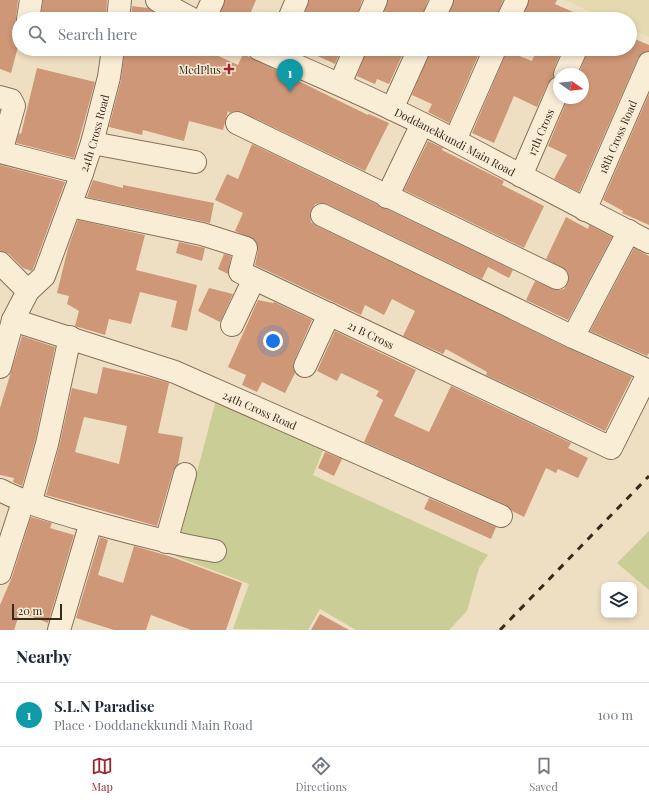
<!DOCTYPE html>
<html lang="en">
<head>
<meta charset="utf-8">
<style>
	body { margin:0; font-family:"Playfair Display",serif; background:#f2f2f3; color:#1f2937 }
	.controls { position:absolute; right:12px; bottom:12px; display:grid; overflow:hidden; border-radius:8px; box-shadow:0 2px 6px #0003 }
	.controls button { width:36px; height:36px; display:grid; place-items:center; padding:0; border:0; border-bottom:1px solid #e0e1e3; background:#fff; color:#1f2937; font:20px sans-serif }
	.compass { position:absolute; left:553px; top:68px; width:36px; height:36px; border-radius:50%; background:#fff; box-shadow:0 2px 6px #0003; rotate:104deg }
	.scale { position:absolute; left:12px; bottom:10px; width:50px; box-sizing:border-box; padding-left:4px; border:2px solid #39291d; border-top:0; font-size:11px; line-height:14px; white-space:nowrap; color:#39291d; -webkit-text-stroke:3px #f6ead2; paint-order:stroke }
	.you { position:absolute; left:273px; top:341px; width:14px; height:14px; margin:-10px; border:3px solid #fff; border-radius:50%; background:#1a73e8; box-shadow:0 0 0 6px #1a73e833 }
	.badge { display:grid; place-items:center; width:26px; height:26px; border-radius:50%; background:#9a272e; color:#fff; font-size:13px; font-weight:700 }
	.pin { position:absolute; translate:-50% -33px; filter:drop-shadow(0 1px 2px #0008) }
	.pin::after { content:''; position:absolute; top:21px; width:14px; height:12px; background:inherit; clip-path:polygon(0 0,100% 0,50% 100%) }
	.list { margin:0; padding:0; list-style:none }
	h2 { display:flex; justify-content:space-between; align-items:center; height:52px; margin:0; padding:0 16px; font-size:17px }
	h2 small { font-size:13px; font-weight:400; color:#747a83 }
	.list li { display:grid; grid-template-columns:26px 1fr auto; gap:12px; align-items:center; box-sizing:border-box; height:64px; padding:0 16px; border-top:1px solid #e0e1e3 }
	.list b { display:block; font-size:15px; white-space:nowrap }
	.list p { margin:0; font-size:13px; white-space:nowrap; color:#747a83 }
	.list em { font-size:13px; font-style:normal; color:#747a83 }
	.icon { flex:none; width:22px; height:22px; fill:none; stroke:currentColor; stroke-width:2; stroke-linecap:round; stroke-linejoin:round }
	.map { position:relative; flex:none; width:649px; height:630px; overflow:hidden }
	.search { position:absolute; background:#fff; box-shadow:0 2px 6px #0003; left:12px; right:12px; top:12px; height:44px; display:flex; align-items:center; gap:10px; box-sizing:border-box; padding:0 14px; border-radius:22px; color:#747a83; font-size:15px }
	.sheet { height:116px; background:#fff }
	nav { display:flex; justify-content:space-around; align-items:center; box-sizing:border-box; height:56px; border-top:1px solid #e0e1e3; background:#fff; font-size:11px; color:#747a83 }
	nav a { display:grid; justify-items:center; gap:2px }
	nav .on { color:#9a272e }
	.map>svg:first-child { display:block }
	.farmland { fill:#e5daaf }
	.green { fill:#cacd96 }
	.building { fill:#ce9777; fill-rule:evenodd }
	.lines { fill:none; stroke-linecap:round; stroke-linejoin:round }
	.minor-casing { stroke:#897059; stroke-width:24 }
	.minor { stroke:#f9edd6; stroke-width:22 }
	.rail { stroke:#39291d; stroke-width:3; stroke-dasharray:7 7; stroke-linecap:butt }
	.poi-dot { fill:#9a272e; stroke:#f6ead2; stroke-width:1.5 }
	.labels { text-anchor:middle; dominant-baseline:central; stroke-width:3; stroke-linejoin:round; paint-order:stroke }
	.poi-label { font-size:11px; fill:#39291d; stroke:#f6ead2; text-anchor:end }
	.street-label { font-size:11px; fill:#39291d; stroke:#f6ead2 }
</style>
</head>
<body>
<div class="map">
<svg width="649" height="630" viewBox="0 0 649 630">
	<rect width="100%" height="100%" fill="#efdfc2"/>
	<path class="farmland" d="M564,0h85v37l-19,-8v-10h-23z"/>
	<path class="green" d="M216,400l108,48 -11,27 175,80 -9,13 -12,43 -18,19h-93l-36,-21 -12,21 -75,-1 16,-45 -74,-28z
		M649,531v59l-32,-27z"/>
	<path class="building" d="M0,0h18l-2,17 3,10v16l-8,30 -11,-4z
		M43,0h64l-1,19h-58l1,-3 -8,-2z
		M225,0h31l-8,19h-23l-6,-3z
		M309,0h53l-6,19h-53z
		M388,0h40l-7,19h-39z
		M454,0h49l-7,19h-49z
		M529,0h28l-2,4 34,15h-67z
		M132,6l16,2 17,11h-34z
		M630,37l19,8v6l-7,2 -4,5 -59,134 -25,-13 13,-24 -19,-9 20,-48h15v-24h-4l9,-25h42z
		M125,49h78l35,16 5,-11 125,61 1,-1 20,9 -24,48 -123,-59 -6,-1 -6,2 -2,-2 -5,19 -34,-9 -5,20 -41,-11 -1,5 -33,-8 12,-47z
		M302,49h39l-6,15z
		M367,49h38l-16,35 -12,-5 -2,5 -18,-8z
		M431,49h50l-32,74 -21,-11 4,-8 -20,-9z
		M537,49h25l-8,20 -1,8 -5,6 -11,24 -23,-11 -20,47 -22,-10 35,-82 25,10z
		M37,68l58,14 -21,76 -58,-15 3,-10 2,1z
		M649,94v131l-27,-12 1,-2 -20,-11z
		M428,141l15,7 -1,2 62,31 -2,4 42,21 -20,42 -120,-58z
		M252,144l261,126 -4,8 -21,-11 -6,12 -155,-75 -5,-1 -7,1 -4,6 -1,6 1,6 6,4 251,122 64,29 -27,54 -119,-56 1,-3 -41,-23 -3,5 -40,-18 12,-25 -23,-12 -8,16 -19,-10 -4,10 -106,-50 3,-14 -3,-11 -20,-9 8,-18 -28,-13 12,-26 11,5z
		M0,165l65,17 -32,87 -2,2 -8,-3 -14,-14 -9,-3z
		M93,180l30,8v-3l91,18 -4,20 -123,-26z
		M566,217l22,12 1,-4 23,12 -44,83 -42,-20 9,-19 23,9 6,-1 4,-6 1,-6 -2,-6 -21,-12z
		M78,220l67,15 -9,35 61,15 -10,46 -16,-4 6,-26 -37,-9 -9,32 -22,-5 -4,16 -30,-9 4,-15 -12,-7 2,-8 -12,-3 11,-45z
		M179,242l26,6 -3,13 -26,-8z
		M634,248l15,8v97l-2,3 -57,-25z
		M224,254l7,2 -3,18 -10,-5z
		M209,288l24,6 -13,28 -22,-11z
		M258,300l15,3 1,-1 38,18 -18,41 -1,6 2,6 -10,20 -23,-11 -5,10 -15,-7 4,-10 -18,-8z
		M335,331l81,39 -22,46 35,16 22,-46 120,57 -3,5 20,10 -10,20 -20,-9 -2,4 -10,-5 -22,49 -12,-6 -6,-6 -142,-63 19,-42 -7,-4 3,-5 -38,-18 -4,8 -20,-10z
		M22,336l33,11 -20,94 -13,45 -9,-4 1,-4 -14,-3v-67z
		M103,367l46,10 20,6 -11,50 25,4 -5,27 -5,7 -16,55 -111,-31 13,-48 13,-59 25,6zM84,417l43,9 -8,38 -44,-12z
		M325,452l17,7 -8,17 -16,-8z
		M429,498l67,29 -5,12 -67,-30z
		M31,517l21,6 -2,5 24,7 -26,88 -28,-11 -6,18h-14v-25l12,-28z
		M100,537l8,3 -10,35 25,8 11,-37 38,11 70,26 -16,47h-35l-40,-15 -5,15h-32l-38,-12z
		M320,614l29,16h-38z"/>
	<g class="lines">
		<g class="minor-casing">
			<g id="minor">
				<path d="M157,0l35,19"/>
				<path d="M28,19l3,-19"/>
				<path d="M118,19l2,-19"/>
				<path d="M204,19l9,-19"/>
				<path d="M289,19l8,-19"/>
				<path d="M368,19l8,-19"/>
				<path d="M433,19l9,-19"/>
				<path d="M508,19l9,-19"/>
				<path id="s1" d="M259,49c66,29 133,58 197,92 64,34 128,68 193,101"/>
				<path d="M565,74l11,-25"/>
				<path d="M340,84l15,-35"/>
				<path d="M0,97l11,3 3,6 -13,46"/>
				<path d="M392,109l27,-60"/>
				<path d="M237,123l320,155"/>
				<path d="M455,140l40,-91"/>
				<path d="M92,143l103,19"/>
				<path d="M0,152l82,21"/>
				<path id="s2" d="M521,176l38,-88"/>
				<path d="M387,197l35,-73"/>
				<path id="s3" d="M70,206l132,28 44,14 -6,24 371,176 38,-76"/>
				<path id="s4" d="M585,210l64,-147"/>
				<path d="M322,215l251,122 76,34"/>
				<path d="M0,263l28,28"/>
				<path id="s5" d="M13,320l162,52 326,144"/>
				<path d="M232,325l22,-46"/>
				<path d="M573,337l56,-106"/>
				<path d="M305,366l24,-52"/>
				<path id="s6" d="M0,367l13,-47 15,-29 16,-15 38,-103 10,-30 17,-66 4,-28"/>
				<path d="M0,490c25,13 51,20 78,28 45,13 90,25 137,33"/>
				<path d="M30,504l17,-60 23,-107"/>
				<path d="M166,542l19,-68"/>
				<path d="M0,573l23,-71"/>
				<path d="M59,630l32,-108"/>
			</g>
		</g>
		<use href="#minor" class="minor"/>
		<path class="rail" d="M500,630l149,-154"/>
	</g>
	<path class="poi-dot" d="M227 63h4v4h4v4h-4v4h-4v-4h-4v-4h4z"/>
	<g class="labels">
		<g class="poi-label">
			<text x="221" y="69">MedPlus</text>
		</g>
		<g class="street-label">
			<text stroke="none"><textPath href="#s6" startOffset="255">24th Cross Road</textPath></text>
			<text stroke="none"><textPath href="#s2" startOffset="48">17th Cross</textPath></text>
			<text stroke="none"><textPath href="#s4" startOffset="80">18th Cross Road</textPath></text>
			<text stroke="none"><textPath href="#s1" startOffset="217">Doddanekkundi Main Road</textPath></text>
			<text stroke="none"><textPath href="#s3" startOffset="351">21 B Cross</textPath></text>
			<text stroke="none"><textPath href="#s5" startOffset="263">24th Cross Road</textPath></text>
		</g>
	</g>
</svg>
<div class="controls">
<button><svg class="icon" aria-label="layers" viewBox="0 0 24 24"><path d="M12 4l9 5-9 5-9-5zM3 14l9 5 9-5"/></svg></button>
</div>
<svg class="compass" viewBox="-18 -18 36 36"><path d="M0-13l5 13h-10z" fill="#e53935"/><path d="M0 13l5-13h-10z" fill="#747a83"/></svg>
<div class="scale">20 m</div>
<div class="you"></div>
<div class="pin badge" style="left:290px;top:92px;background:#0f9aa8">1</div>
<div class="search"><svg class="icon" aria-label="search" viewBox="0 0 24 24"><circle cx="10" cy="10" r="6"/><path d="M15 15l6 6"/></svg>Search here</div>
</div>
<section class="sheet">
<h2>Nearby<small></small></h2>
<ul class="list">
<li><span class="badge" style="background:#0f9aa8">1</span><div><b>S.L.N Paradise</b><p>Place · Doddanekkundi Main Road</p></div><em>100 m</em></li>
</ul>
</section>
<nav>
<a class="on"><svg class="icon" aria-label="map" viewBox="0 0 24 24"><path d="M3 6l6-2 6 2 6-2v14l-6 2-6-2-6 2zM9 4v14M15 6v14"/></svg>Map</a>
<a><svg class="icon" aria-label="directions" viewBox="0 0 24 24"><path d="M12 3l9 9-9 9-9-9zM9 14v-3h6M13 9l2 2-2 2"/></svg>Directions</a>
<a><svg class="icon" aria-label="saved" viewBox="0 0 24 24"><path d="M7 4h10v16l-5-4-5 4z"/></svg>Saved</a>
</nav>
</body>
</html>
